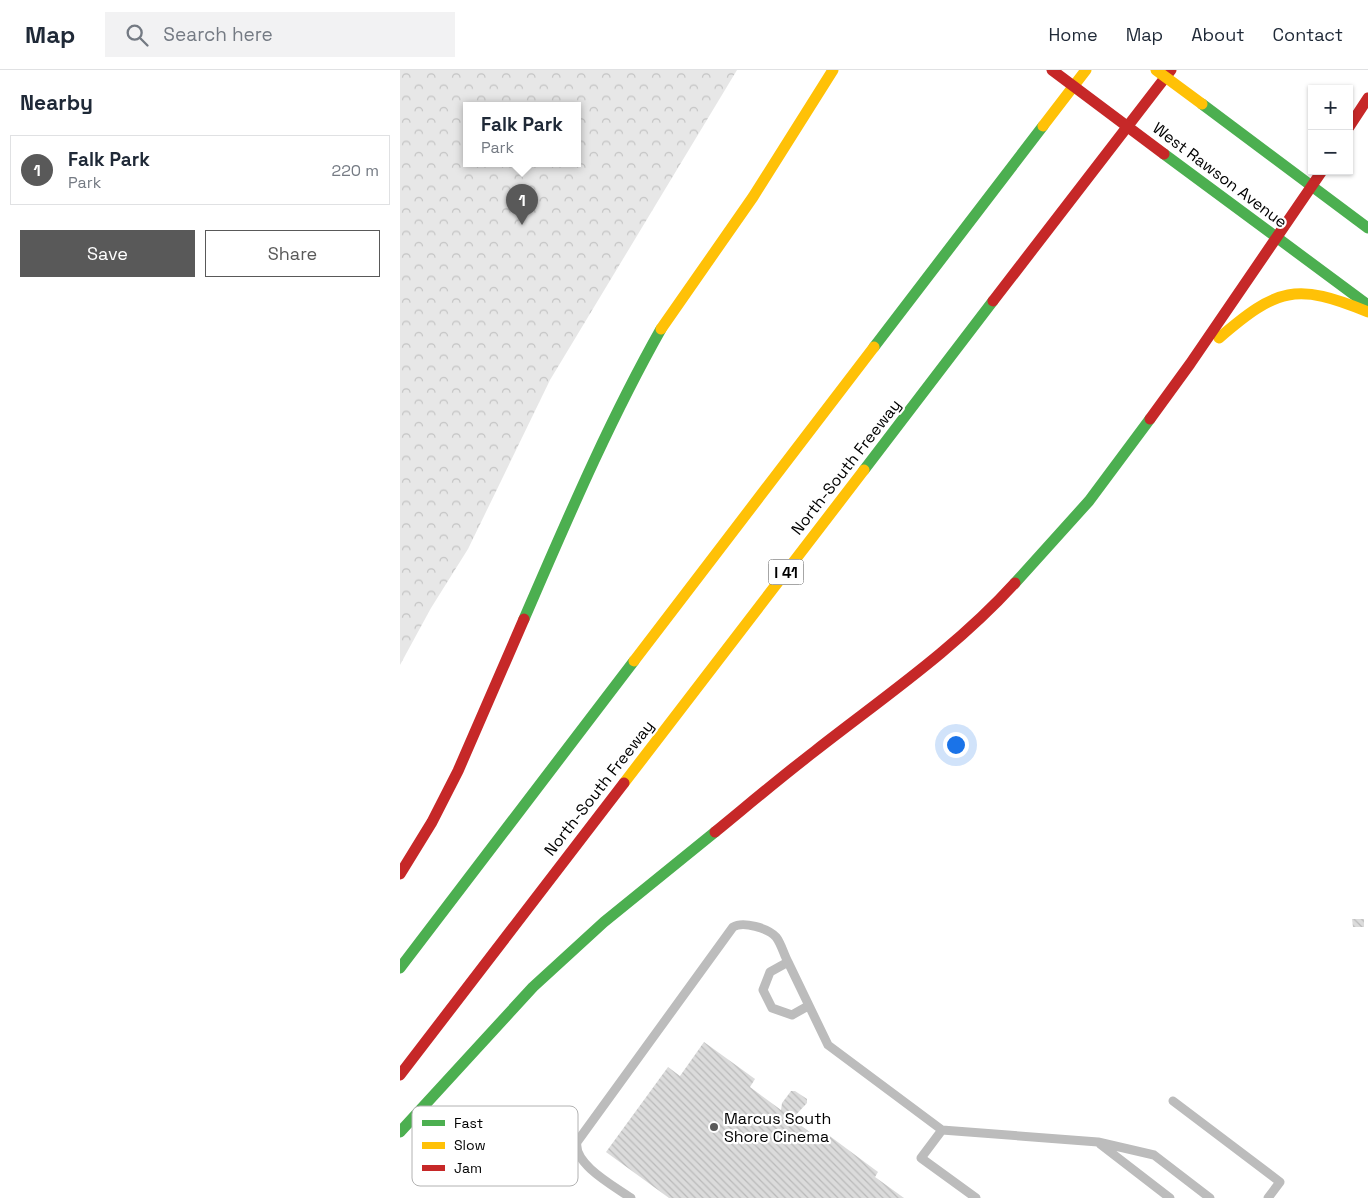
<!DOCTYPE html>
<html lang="en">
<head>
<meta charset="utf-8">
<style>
	body { margin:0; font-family:"Space Grotesk",sans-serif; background:#f2f2f3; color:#1f2937 }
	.controls { position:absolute; right:15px; top:15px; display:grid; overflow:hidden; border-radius:0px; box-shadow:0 1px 4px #0004 }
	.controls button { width:45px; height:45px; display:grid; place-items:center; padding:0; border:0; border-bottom:1px solid #e0e1e3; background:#fff; color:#1f2937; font:25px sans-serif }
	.you { position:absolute; left:555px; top:674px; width:18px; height:18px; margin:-12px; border:4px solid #fff; border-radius:50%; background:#1a73e8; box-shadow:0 0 0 8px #1a73e833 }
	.badge { display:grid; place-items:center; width:32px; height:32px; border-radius:50%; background:#595959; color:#fff; font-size:16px; font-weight:700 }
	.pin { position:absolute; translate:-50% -41px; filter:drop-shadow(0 1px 2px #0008) }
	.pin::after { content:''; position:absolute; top:26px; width:18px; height:15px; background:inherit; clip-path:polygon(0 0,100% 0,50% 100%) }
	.popup { position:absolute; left:63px; top:32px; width:118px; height:65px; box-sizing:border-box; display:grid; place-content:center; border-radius:0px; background:#fff; filter:drop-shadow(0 1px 4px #0005); font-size:16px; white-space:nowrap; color:#747a83 }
	.popup b { font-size:19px; color:#1f2937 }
	.popup::after { content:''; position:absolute; left:50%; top:100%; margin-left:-10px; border:10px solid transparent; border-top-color:#fff }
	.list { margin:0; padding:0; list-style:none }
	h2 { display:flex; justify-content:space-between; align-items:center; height:65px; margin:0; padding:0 20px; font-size:21px }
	h2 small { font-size:16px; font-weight:400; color:#747a83 }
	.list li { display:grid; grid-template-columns:32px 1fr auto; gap:15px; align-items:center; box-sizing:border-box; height:70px; margin:0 10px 10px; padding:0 10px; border:1px solid #e0e1e3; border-radius:0px }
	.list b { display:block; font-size:19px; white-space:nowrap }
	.list p { margin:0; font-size:16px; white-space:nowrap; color:#747a83 }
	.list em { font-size:16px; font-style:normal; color:#747a83 }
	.actions { display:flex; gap:10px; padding:15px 20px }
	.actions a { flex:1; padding:11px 0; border:1px solid #595959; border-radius:0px; text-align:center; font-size:18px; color:#595959 }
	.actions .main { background:#595959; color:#fff }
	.icon { flex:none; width:28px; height:28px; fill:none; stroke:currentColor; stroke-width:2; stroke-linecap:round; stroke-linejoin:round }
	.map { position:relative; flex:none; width:968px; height:1128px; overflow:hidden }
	header { display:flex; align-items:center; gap:30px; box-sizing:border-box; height:70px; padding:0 25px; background:#fff; border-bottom:1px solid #e0e1e3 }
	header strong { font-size:24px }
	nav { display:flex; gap:28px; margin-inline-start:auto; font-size:18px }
	.search { width:350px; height:45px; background:#f2f2f3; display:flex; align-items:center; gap:12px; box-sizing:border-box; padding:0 18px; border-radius:0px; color:#747a83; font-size:19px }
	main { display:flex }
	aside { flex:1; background:#fff }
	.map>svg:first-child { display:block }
	.park { fill:url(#park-crowns); fill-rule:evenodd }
	.building { fill:url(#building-back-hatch) }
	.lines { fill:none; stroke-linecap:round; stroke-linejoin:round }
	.lane { stroke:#bcbcbc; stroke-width:9 }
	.fast { stroke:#4caf50; stroke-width:11 }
	.slow { stroke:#ffc107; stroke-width:11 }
	.jam { stroke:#c62828; stroke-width:11 }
	.slow-bridge { stroke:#ffc107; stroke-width:11 }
	.jam-bridge { stroke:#c62828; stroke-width:11 }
	.poi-dot { fill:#595959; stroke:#fff; stroke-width:2 }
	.labels { text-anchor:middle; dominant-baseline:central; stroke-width:4.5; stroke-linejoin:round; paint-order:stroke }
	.shield { fill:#fff; stroke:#4c4c4c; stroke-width:1 }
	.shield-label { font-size:15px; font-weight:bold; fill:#000 }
	.street-label { font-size:16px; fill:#000; stroke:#fff }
	.poi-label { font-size:16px; fill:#000; stroke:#fff; text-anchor:start }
	.key { fill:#fff; stroke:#b2b2b2; stroke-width:1 }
	.key-label { font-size:14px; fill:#000 }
</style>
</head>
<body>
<header>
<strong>Map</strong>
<div class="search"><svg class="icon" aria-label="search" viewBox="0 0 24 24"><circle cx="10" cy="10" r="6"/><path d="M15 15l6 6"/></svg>Search here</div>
<nav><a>Home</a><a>Map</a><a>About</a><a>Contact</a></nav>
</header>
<main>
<aside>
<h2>Nearby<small></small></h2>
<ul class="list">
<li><span class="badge">1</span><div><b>Falk Park</b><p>Park</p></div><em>220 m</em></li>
</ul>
<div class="actions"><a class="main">Save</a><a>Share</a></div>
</aside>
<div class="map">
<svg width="968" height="1128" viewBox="0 0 968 1128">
	<defs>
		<pattern id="park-crowns" width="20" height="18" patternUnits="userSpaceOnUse" patternTransform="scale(1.25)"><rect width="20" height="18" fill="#e7e7e7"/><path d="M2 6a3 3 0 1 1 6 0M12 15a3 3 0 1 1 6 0" fill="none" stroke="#c4c4c4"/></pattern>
		<pattern id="building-back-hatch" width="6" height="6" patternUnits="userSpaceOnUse" patternTransform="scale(1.25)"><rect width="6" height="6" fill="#dbdbdb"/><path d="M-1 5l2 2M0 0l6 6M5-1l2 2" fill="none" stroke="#bababa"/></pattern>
	</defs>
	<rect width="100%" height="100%" fill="#fff"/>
	<path class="park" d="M0,0h337l-187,310 -82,169 -37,59 -31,57zM67,36h110v58h-110z"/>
	<path class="building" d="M952,849h12v8h-11z
		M304,972l51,37 -5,8 31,23 1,-7 9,-12h4l12,8v4l-15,16 30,22 5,-7 51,38 -3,5 29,21h-235l-63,-46 62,-85 12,9z"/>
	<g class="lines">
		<path class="lane" d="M408,936l-16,9 -20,-7 -9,-18 7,-18 18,-10 40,83 114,85 156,12 56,13 56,43
			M773,1031l107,81 -12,16
			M542,1060l-21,28 55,40
			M700,1074l70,54
			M231,1128c-17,-12 -58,-34 -54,-56l156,-215c10,-6 35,1 43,10 5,6 8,18 12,25"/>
		<path class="fast" d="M802,34l166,124
			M764,84l204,151
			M474,277l169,-221
			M464,400l129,-169
			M615,513l74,-82 61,-82
			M124,549c43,-99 84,-196 137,-290
			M0,898l234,-307
			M0,1062l133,-145 71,-65 111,-90"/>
		<path class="slow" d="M643,56l43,-56
			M261,259l92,-132 80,-127
			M819,268c58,-50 77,-56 149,-26
			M234,591l240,-314
			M224,713l240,-313"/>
		<path class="jam" d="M949,57l19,-29
			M593,231l178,-231
			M750,349l40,-55 132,-193
			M315,762c33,-27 66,-55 100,-81 69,-54 141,-103 200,-168
			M0,804l32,-52 26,-51 66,-152
			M0,1005l224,-292"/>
		<path class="slow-bridge" d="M756,0l46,34"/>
		<path class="jam-bridge" d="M652,0l112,84"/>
	</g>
	<circle class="poi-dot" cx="314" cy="1057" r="5"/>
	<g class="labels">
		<rect class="shield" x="368.5" y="489.5" width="35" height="25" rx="4"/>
		<g class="shield-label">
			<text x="386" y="502">I 41</text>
		</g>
		<g class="street-label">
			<text transform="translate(820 105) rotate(37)">West Rawson Avenue</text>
			<text transform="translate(446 397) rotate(-52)">North-South Freeway</text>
			<text transform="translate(199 718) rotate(-52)">North-South Freeway</text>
		</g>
		<g class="poi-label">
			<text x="324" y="1048">Marcus South<tspan x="324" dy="18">Shore Cinema</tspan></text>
		</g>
	</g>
	<rect x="12" y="1036" width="166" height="80" rx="8" class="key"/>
	<rect x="22" y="1050" width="23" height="6" fill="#4caf50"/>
	<rect x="22" y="1072" width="23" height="7" fill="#ffc107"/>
	<rect x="22" y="1095" width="23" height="6" fill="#c62828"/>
	<g class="key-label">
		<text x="54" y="1058">Fast</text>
		<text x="54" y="1080">Slow</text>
		<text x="54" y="1103">Jam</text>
	</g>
</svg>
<div class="controls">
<button>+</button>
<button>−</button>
</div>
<div class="you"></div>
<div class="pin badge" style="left:122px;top:155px">1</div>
<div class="popup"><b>Falk Park</b>Park</div>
</div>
</main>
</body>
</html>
